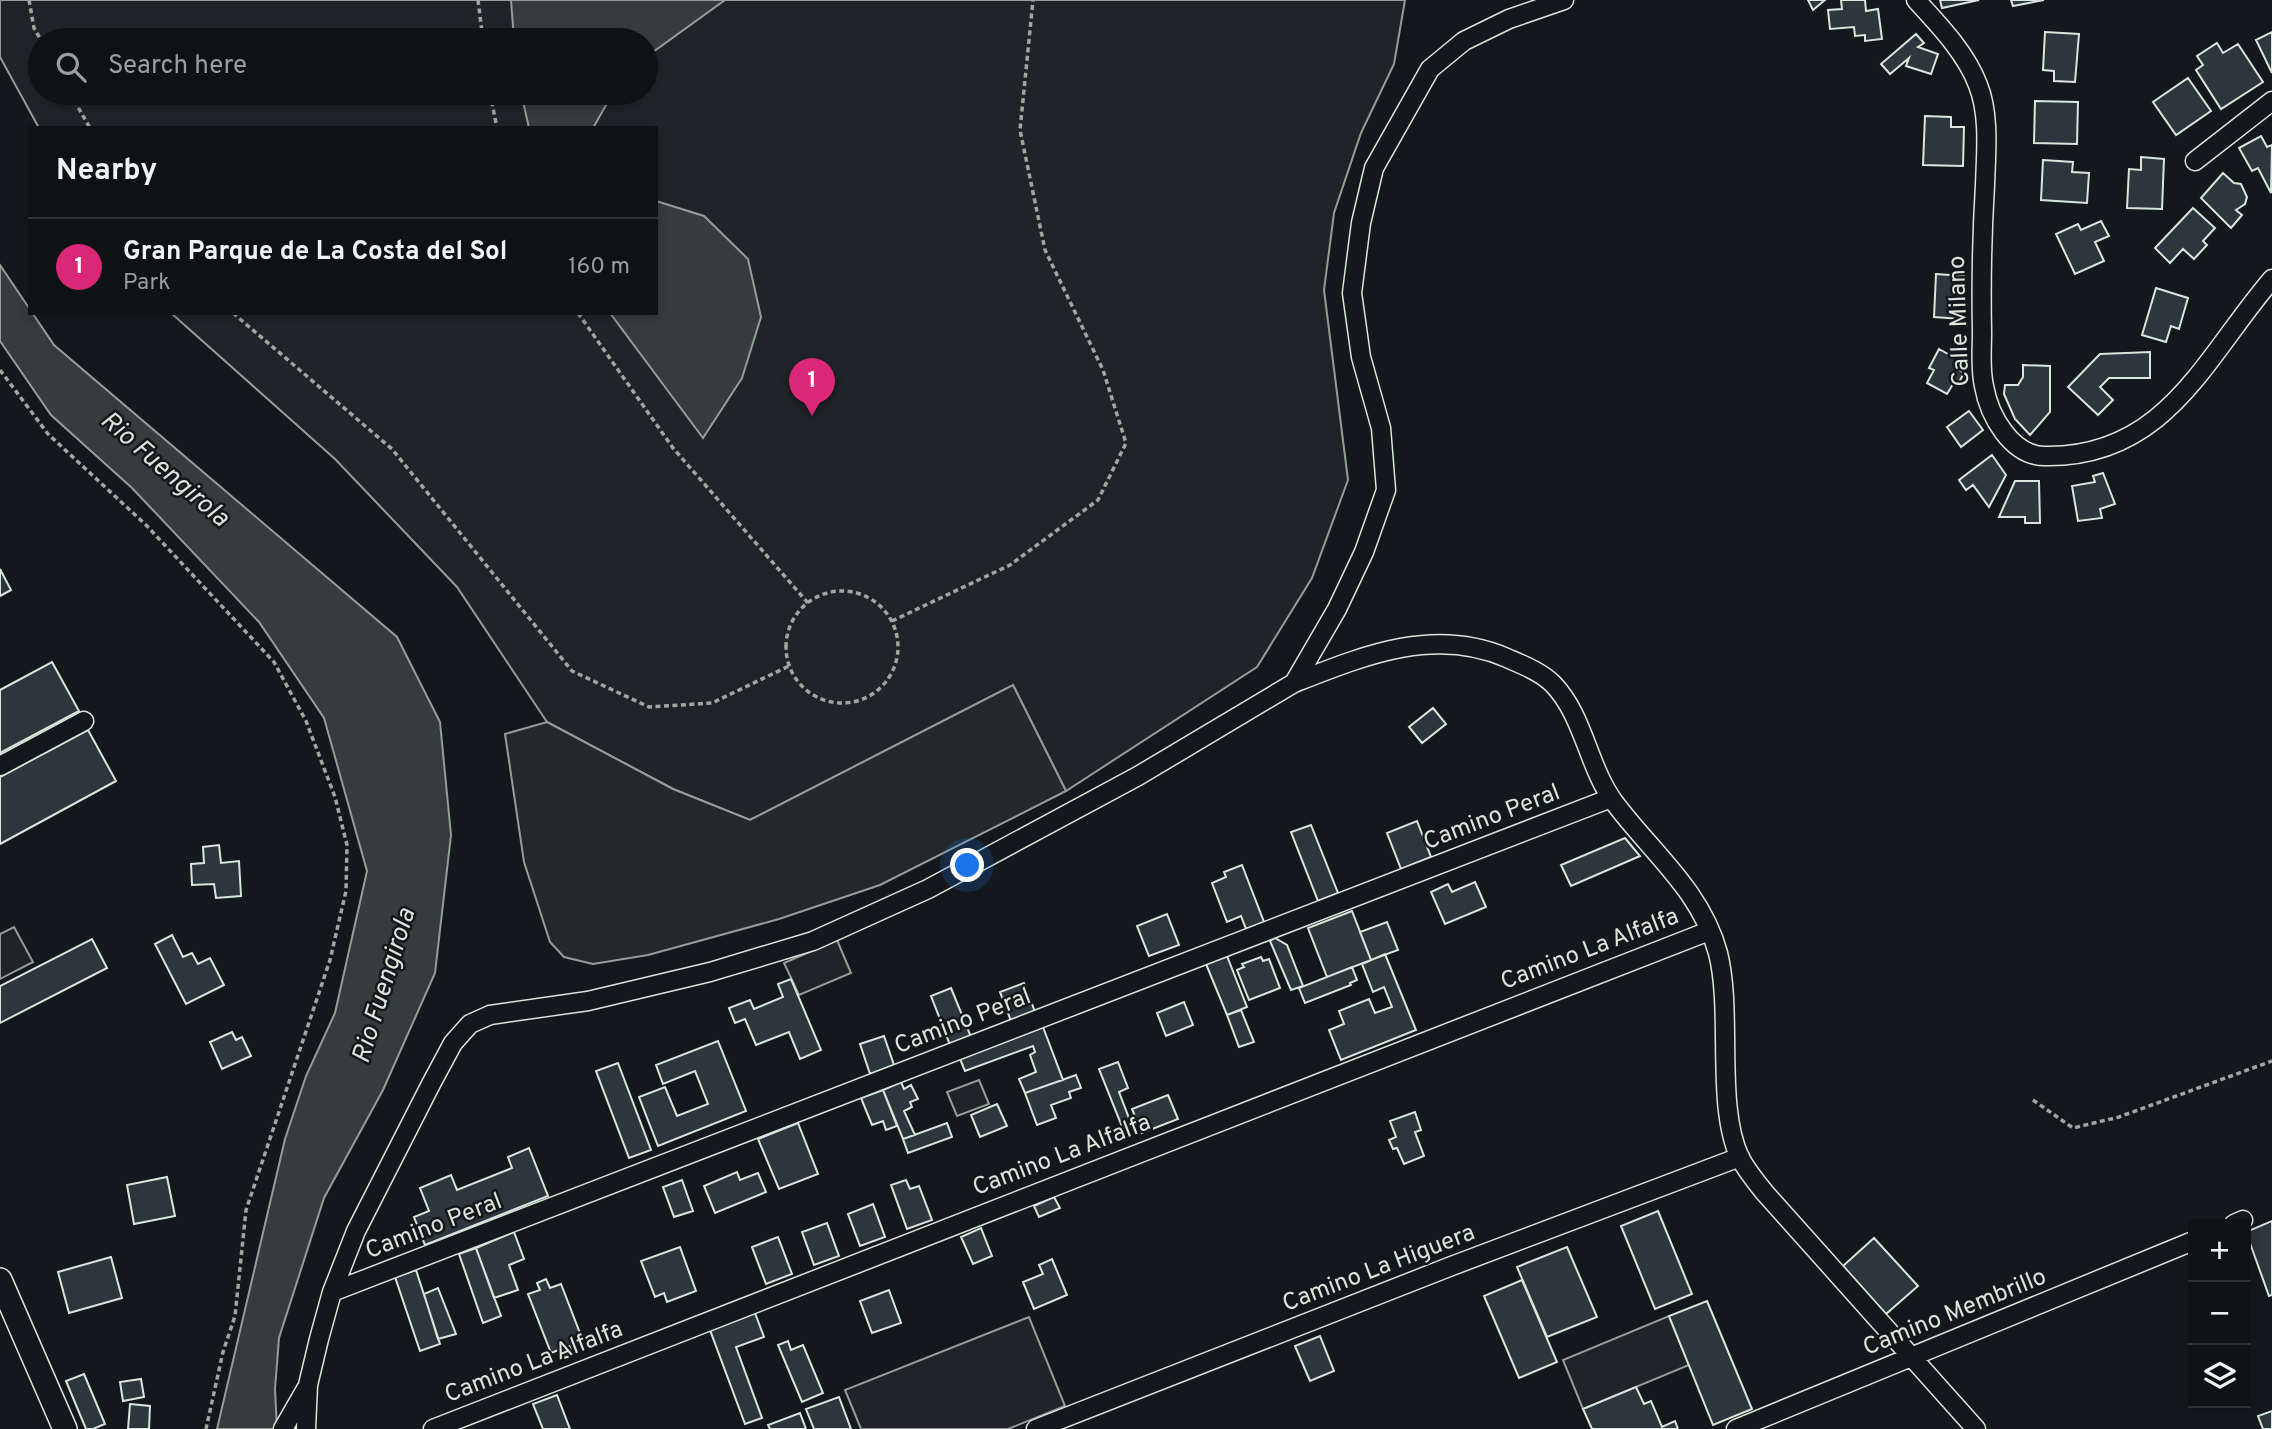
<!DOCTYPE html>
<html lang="en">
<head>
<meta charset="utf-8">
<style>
	body { margin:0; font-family:Overpass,sans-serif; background:#1d2022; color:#f1f3f6 }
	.controls { position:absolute; right:21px; bottom:21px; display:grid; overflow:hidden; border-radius:0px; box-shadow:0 4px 10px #0003 }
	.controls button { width:63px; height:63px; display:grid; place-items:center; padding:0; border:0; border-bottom:2px solid #2f3234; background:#0f1215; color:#f1f3f6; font:35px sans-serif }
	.you { position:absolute; left:968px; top:866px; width:24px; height:24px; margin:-18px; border:5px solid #fff; border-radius:50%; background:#1a73e8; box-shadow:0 0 0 10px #1a73e833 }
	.badge { display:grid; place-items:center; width:46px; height:46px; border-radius:50%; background:#db2777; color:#fff; font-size:23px; font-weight:700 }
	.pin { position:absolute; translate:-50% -58px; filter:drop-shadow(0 2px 4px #0008) }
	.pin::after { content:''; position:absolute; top:37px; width:24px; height:21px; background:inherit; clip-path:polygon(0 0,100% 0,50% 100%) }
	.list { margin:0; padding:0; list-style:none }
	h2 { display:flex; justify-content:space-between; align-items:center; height:91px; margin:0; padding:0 28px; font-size:30px }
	h2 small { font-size:23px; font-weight:400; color:#9b9ea0 }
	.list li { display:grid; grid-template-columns:46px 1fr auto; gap:21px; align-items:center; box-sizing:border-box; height:98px; padding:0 28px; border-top:2px solid #2f3234 }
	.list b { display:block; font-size:26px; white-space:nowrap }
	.list p { margin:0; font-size:23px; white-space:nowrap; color:#9b9ea0 }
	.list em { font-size:23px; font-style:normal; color:#9b9ea0 }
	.icon { flex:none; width:38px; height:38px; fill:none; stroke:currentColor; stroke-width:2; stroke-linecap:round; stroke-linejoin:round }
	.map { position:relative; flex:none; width:2272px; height:1429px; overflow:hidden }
	.search { position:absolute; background:#0f1215; box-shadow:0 4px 10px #0003; left:28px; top:28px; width:630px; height:77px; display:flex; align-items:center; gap:18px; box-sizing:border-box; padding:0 24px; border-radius:38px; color:#9b9ea0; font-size:26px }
	.panel { position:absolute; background:#0f1215; box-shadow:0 4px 10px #0003; left:28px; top:126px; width:630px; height:189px; border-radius:0px }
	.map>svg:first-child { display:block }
	.green { fill:#202428; stroke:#939e99; stroke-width:2; fill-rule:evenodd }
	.parking { fill:#24282b; stroke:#939e99; stroke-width:2 }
	.water { fill:#363b3e; stroke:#939e99; stroke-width:2 }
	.building { fill:#2c363c; stroke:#d8e6dc; stroke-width:2 }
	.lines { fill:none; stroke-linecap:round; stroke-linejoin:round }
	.minor-casing { stroke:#d8e6dc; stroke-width:21 }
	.tertiary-casing { stroke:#d8e6dc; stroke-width:26 }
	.path { stroke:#9da8a2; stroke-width:3.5; stroke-dasharray:5 3.5; stroke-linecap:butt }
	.minor { stroke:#14181c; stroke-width:18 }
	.tertiary { stroke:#14181c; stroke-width:23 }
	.labels { text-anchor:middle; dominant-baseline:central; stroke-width:5; stroke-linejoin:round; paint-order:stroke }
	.street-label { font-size:24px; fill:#d8e6dc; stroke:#14181c }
	.water-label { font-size:26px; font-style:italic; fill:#d8e6dc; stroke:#14181c }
</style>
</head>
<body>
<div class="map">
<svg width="2272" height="1429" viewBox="0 0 2272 1429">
	<rect width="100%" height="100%" fill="#14181c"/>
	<path class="green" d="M0,0h1405l-11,64 -33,69 -27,80 -10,77 24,190 -36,98 -55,89 -191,124 -53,-106 -263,135 -77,-31 -126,-67 -90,-135 -122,-128 -164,-146h485v-185h-617l-39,-71zM40,40h606v53h-606z
		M14,927l19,35 -33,17v-45z
		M837,940l14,33 -52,22 -15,-32z
		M979,1080l10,24 -32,12 -10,-24z
		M1669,1316l20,49 -106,44 -20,-49z
		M1029,1317l36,89 -57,23h-147l-16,-39z"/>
	<path class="parking" d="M1013,685l53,106 -186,94 -101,34 -131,36 -55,9 -29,-7 -14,-15 -26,-80 -19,-128 42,-12 126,67 77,31z"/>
	<path class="water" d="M511,0h214l-79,57v-17h-132z
		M521,93h92l-20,35h-64z
		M656,201l48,15 44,43 13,58 -19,61 -39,60 -93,-125h46z
		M0,265l54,80 343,292 43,85 11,113 -16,138 -52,117 -59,108 -45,140 -4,51 2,40h-60l68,-290 21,-63 29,-63 32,-142 -43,-153 -65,-96 -127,-134 -81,-73 -51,-74z"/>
	<path class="building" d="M1808,0h17l-12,10z
		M1841,0h24l1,11 12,-2 4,30 -17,2v-6l-10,1 -1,-9 -24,2 -2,-19 14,-1z
		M1940,0h39l-37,8z
		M2011,0h33l-31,6z
		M2045,32l34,2 -4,48 -21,-1v-10l-11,-1z
		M2272,32v41l-16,-33z
		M1916,34l8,9 -6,4 20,7 -7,20 -25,-8 3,-8 -19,16 -9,-10z
		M2217,43l6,10 15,-9 25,38 -42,27 -25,-39 7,-5 -6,-9z
		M2188,78l23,33 -35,24 -23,-33z
		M2035,101l43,1 -1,42 -43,-1z
		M1925,116l26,1v10h13l-1,39 -40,-1z
		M2261,136l6,11 5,-2 -1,48 -13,-25 -6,3 -13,-23z
		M2141,157l23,2 -2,50 -35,-1 2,-39 12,1z
		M2043,160l30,2 -1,10 17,1 -2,30 -46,-3z
		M2223,173l11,10 7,1 6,13 -2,7 -9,6 6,5 -11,13 -30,-30z
		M2193,208l22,20 -12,13 4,4 -13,14 -11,-10 -13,14 -15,-15z
		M2101,221l8,15 -14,6 9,19 -29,13 -19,-40 22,-10 3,6z
		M1936,274l28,2 -3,43 -27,-2z
		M2156,288l32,10 -9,31 -8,-3 -5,16 -24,-7z
		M1939,349l23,13 -4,7 6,4 -7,13 -4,-2 -6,10 -20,-11 7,-13 -5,-2z
		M2150,352v26h-41l-9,9 13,13 -15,15 -30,-28 32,-33z
		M2023,365l27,1v46l-20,23 -15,-16 -11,-25 1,-9h13l5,-8z
		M1969,411l14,19 -22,17 -14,-20z
		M1992,455l14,20 -17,32 -16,-22 -7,5 -7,-10z
		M2103,473l12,31 -15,5 2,9 -24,3 -6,-35 23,-4 -2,-6z
		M2015,481h24l1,42h-15v-6h-26z
		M0,569l11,21 -11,6z
		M52,662l27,49 -79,42v-63z
		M1433,708l13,16 -24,19 -13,-16z
		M88,730l28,51 -116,63v-67z
		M1417,821l14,36 -30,12 -14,-36z
		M1311,825l27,68 -20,8 -27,-69z
		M1625,838l15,18 -69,30 -10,-21z
		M219,845l2,18 18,-2 2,35 -25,2 -2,-14 -22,1 -1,-21 13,-1 -1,-16z
		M1242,865l22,57 -18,7 -5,-13 -14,6 -15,-39 14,-6 -2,-5z
		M1475,882l11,25 -41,17 -14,-32 17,-8 4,8z
		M1352,911l19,49 -44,17 -19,-49z
		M1167,914l12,31 -30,11 -12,-30z
		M1387,922l11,28 -27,10 -11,-28z
		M172,935l11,22 9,-4 6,11 12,-6 14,27 -38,19 -31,-60z
		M1275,938l12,7 16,41 -12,4 -21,-49z
		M92,939l15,29 -107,55v-37z
		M1385,954l31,76 -75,30 -12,-30 15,-6 -5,-13 30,-12 6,14 17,-6 -8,-20 -11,5 -11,-28z
		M1227,956l20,51 -20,8 -21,-51z
		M1261,957l2,4 6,-2 11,29 -31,12 -12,-30 7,-3 -2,-3z
		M1352,967l5,13 -7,3 1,2 -46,18 -6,-15z
		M791,979l30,71 -21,9 -11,-27 -33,13 -11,-26 -10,4 -6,-15 21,-8 4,9 29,-12 -5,-13z
		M1024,983l11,29 -24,9 -11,-29z
		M951,988l20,49 -21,8 -19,-49z
		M1184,1002l9,23 -27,11 -9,-23z
		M1241,1010l13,32 -15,5 -12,-32z
		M1043,1027l20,53 -38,13 -6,-14 17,-7 -6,-17 5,-3 -2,-6 -68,25 -5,-12z
		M232,1032l4,8 6,-3 9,19 -29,13 -12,-27z
		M884,1036l10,29 -24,9 -10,-30z
		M718,1041l28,70 -88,35 -19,-49 26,-10 12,29 31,-12 -13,-33 -32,13 -7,-19z
		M1118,1062l10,26 -9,4 13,34 -9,3 -24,-60z
		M618,1063l33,87 -22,8 -33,-87z
		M1076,1075l5,13 -12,4 2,6 -20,7 5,13 -19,7 -12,-32z
		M901,1082l3,7 7,-4 7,14 -8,3 2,5 -8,4 11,24 -12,4 -20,-49z
		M883,1090l14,36 -11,4 -3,-9 -11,4 -11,-27z
		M1168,1095l10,24 -36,14 -10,-24z
		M997,1104l10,22 -27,11 -9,-22z
		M1415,1112l6,18 -6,2 9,24 -20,8 -7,-16 -4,1 -4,-9 7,-3 -6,-16z
		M798,1123l20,51 -39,15 -21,-50z
		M947,1123l5,14 -44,16 -5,-14z
		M529,1148l19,48 -123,49 -11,-28 15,-6 -9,-23 31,-13 6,15 55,-22 -4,-11z
		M737,1172l3,8 18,-7 8,19 -51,21 -11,-27z
		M167,1177l8,39 -41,8 -7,-39z
		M682,1180l11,31 -19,6 -11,-30z
		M906,1180l4,9 9,-3 13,34 -25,9 -16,-44z
		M1054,1197l6,11 -21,9 -5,-11z
		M873,1204l12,33 -25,9 -12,-32z
		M1658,1211l34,83 -37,15 -34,-83z
		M2272,1221v74l-3,1 -23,-64z
		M827,1223l12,33 -25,9 -12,-33z
		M981,1228l11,28 -19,8 -12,-27z
		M514,1232l10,27 -15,6 9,25 -24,8 -18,-50z
		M778,1237l14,37 -26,10 -14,-37z
		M1874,1238l44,48 -32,28 -43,-48z
		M680,1247l16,44 -29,11 -3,-9 -9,4 -14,-36z
		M1567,1247l30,70 -50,20 -30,-70z
		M476,1248l25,68 -18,7 -24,-69z
		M111,1257l11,41 -53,15 -11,-41z
		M1052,1259l15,36 -33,14 -11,-27 20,-8 -4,-9z
		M416,1270l24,74 -20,7 -25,-74z
		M546,1279l4,9 11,-4 22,57 -13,5 3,9 -9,3 -3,-9 -10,4 -23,-59 12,-4 -3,-7z
		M1522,1280l35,82 -38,16 -35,-82z
		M438,1288l18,46 -18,5 -14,-45z
		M889,1290l12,33 -29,10 -12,-32z
		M1707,1301l45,108 -39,16 -44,-109z
		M755,1313l9,24 -28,10 26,71 -17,6 -35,-94z
		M1320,1336l14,35 -24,10 -15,-35z
		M788,1341l3,9 12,-5 20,48 -21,9 -24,-57z
		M84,1374l21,50 -12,5h-7l-20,-48z
		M141,1379l3,18 -21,4 -3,-19z
		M1636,1387l8,17 7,-3 11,26 13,-6 3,8h-86l-9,-20z
		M557,1395l13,34h-27l-10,-25z
		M839,1397l12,32h-37l-8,-20z
		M130,1404l20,2 -1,23h-21z
		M2272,1411v18h-9l-5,-13z
		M800,1413l6,16h-36l-2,-4z"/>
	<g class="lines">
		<g class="minor-casing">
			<path id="minor" d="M1916,0c23,25 50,53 62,85 12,30 8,68 7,100 -3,49 -4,98 -3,148 0,17 -2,36 2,53 5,29 27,70 61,70 121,2 160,-99 227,-177
				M2195,161l77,-60
				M1294,683c69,-27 140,-57 213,-25 16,7 34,14 46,26 31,32 35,83 61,118 37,50 87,88 104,151 15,60 -3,152 22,205 7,13 16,24 25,35l211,236
				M0,766l84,-45
				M2234,1224l9,-4
				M332,1292l1279,-494
				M283,1429l23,-40
				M306,1429l2,-44 11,-46 13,-47 24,-61 75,-147 22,-41 17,-19 20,-9 98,-14 122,-29 103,-31 115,-52 210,-113 156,-93 43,-74 27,-57 22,-62 -5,-62 -20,-71 -9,-64 9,-70 13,-55 56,-99 34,-28 45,-22 55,-19
				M433,1429l1276,-498
				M1036,1429l413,-162 291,-110
				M1736,1429l457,-188"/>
		</g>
		<g class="tertiary-casing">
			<path id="tertiary" d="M0,1280l65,149"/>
		</g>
		<path class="path" d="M29,0l5,28 7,12
			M478,0l5,40
			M70,93l20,35
			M490,93l7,35
			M233,313l159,136 180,222 77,36 63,-4 77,-37
			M578,313l95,135 135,155
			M0,370l48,64 98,91 128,137 32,59 29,76 12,48 -1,46 -16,69 -84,250 -11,106 -12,36 -17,77
			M786 647a56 56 0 1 1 112 0a56 56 0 1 1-112 0Z
			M892,621l118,-56 88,-65 28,-57 -23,-73 -58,-120 -25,-120 13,-130
			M2033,1100l40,28 46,-11 153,-56"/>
		<use href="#minor" class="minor"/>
		<use href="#tertiary" class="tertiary"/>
	</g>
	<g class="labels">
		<g class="street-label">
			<text transform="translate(1960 321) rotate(-92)">Calle Milano</text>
			<text transform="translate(1492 818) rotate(-21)">Camino Peral</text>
			<text transform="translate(1590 950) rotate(-21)">Camino La Alfalfa</text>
			<text transform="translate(963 1022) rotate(-21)">Camino Peral</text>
			<text transform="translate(1062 1156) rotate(-21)">Camino La Alfalfa</text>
			<text transform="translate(434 1227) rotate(-21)">Camino Peral</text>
			<text transform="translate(1379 1269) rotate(-21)">Camino La Higuera</text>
			<text transform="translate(1955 1313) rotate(-22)">Camino Membrillo</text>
			<text transform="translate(534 1363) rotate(-21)">Camino La Alfalfa</text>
		</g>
		<g class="water-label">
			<text transform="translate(164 470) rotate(41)">Rio Fuengirola</text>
			<text transform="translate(385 986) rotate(-73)">Rio Fuengirola</text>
		</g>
	</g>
</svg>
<div class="controls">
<button>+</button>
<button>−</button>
<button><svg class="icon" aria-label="layers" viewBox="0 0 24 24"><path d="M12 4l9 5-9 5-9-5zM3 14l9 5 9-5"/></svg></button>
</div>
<div class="you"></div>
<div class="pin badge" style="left:812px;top:416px">1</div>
<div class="search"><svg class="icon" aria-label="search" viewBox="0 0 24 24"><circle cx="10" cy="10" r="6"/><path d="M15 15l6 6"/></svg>Search here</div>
<section class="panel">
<h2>Nearby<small></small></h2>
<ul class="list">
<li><span class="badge">1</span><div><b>Gran Parque de La Costa del Sol</b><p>Park</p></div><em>160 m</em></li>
</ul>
</section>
</div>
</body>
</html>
